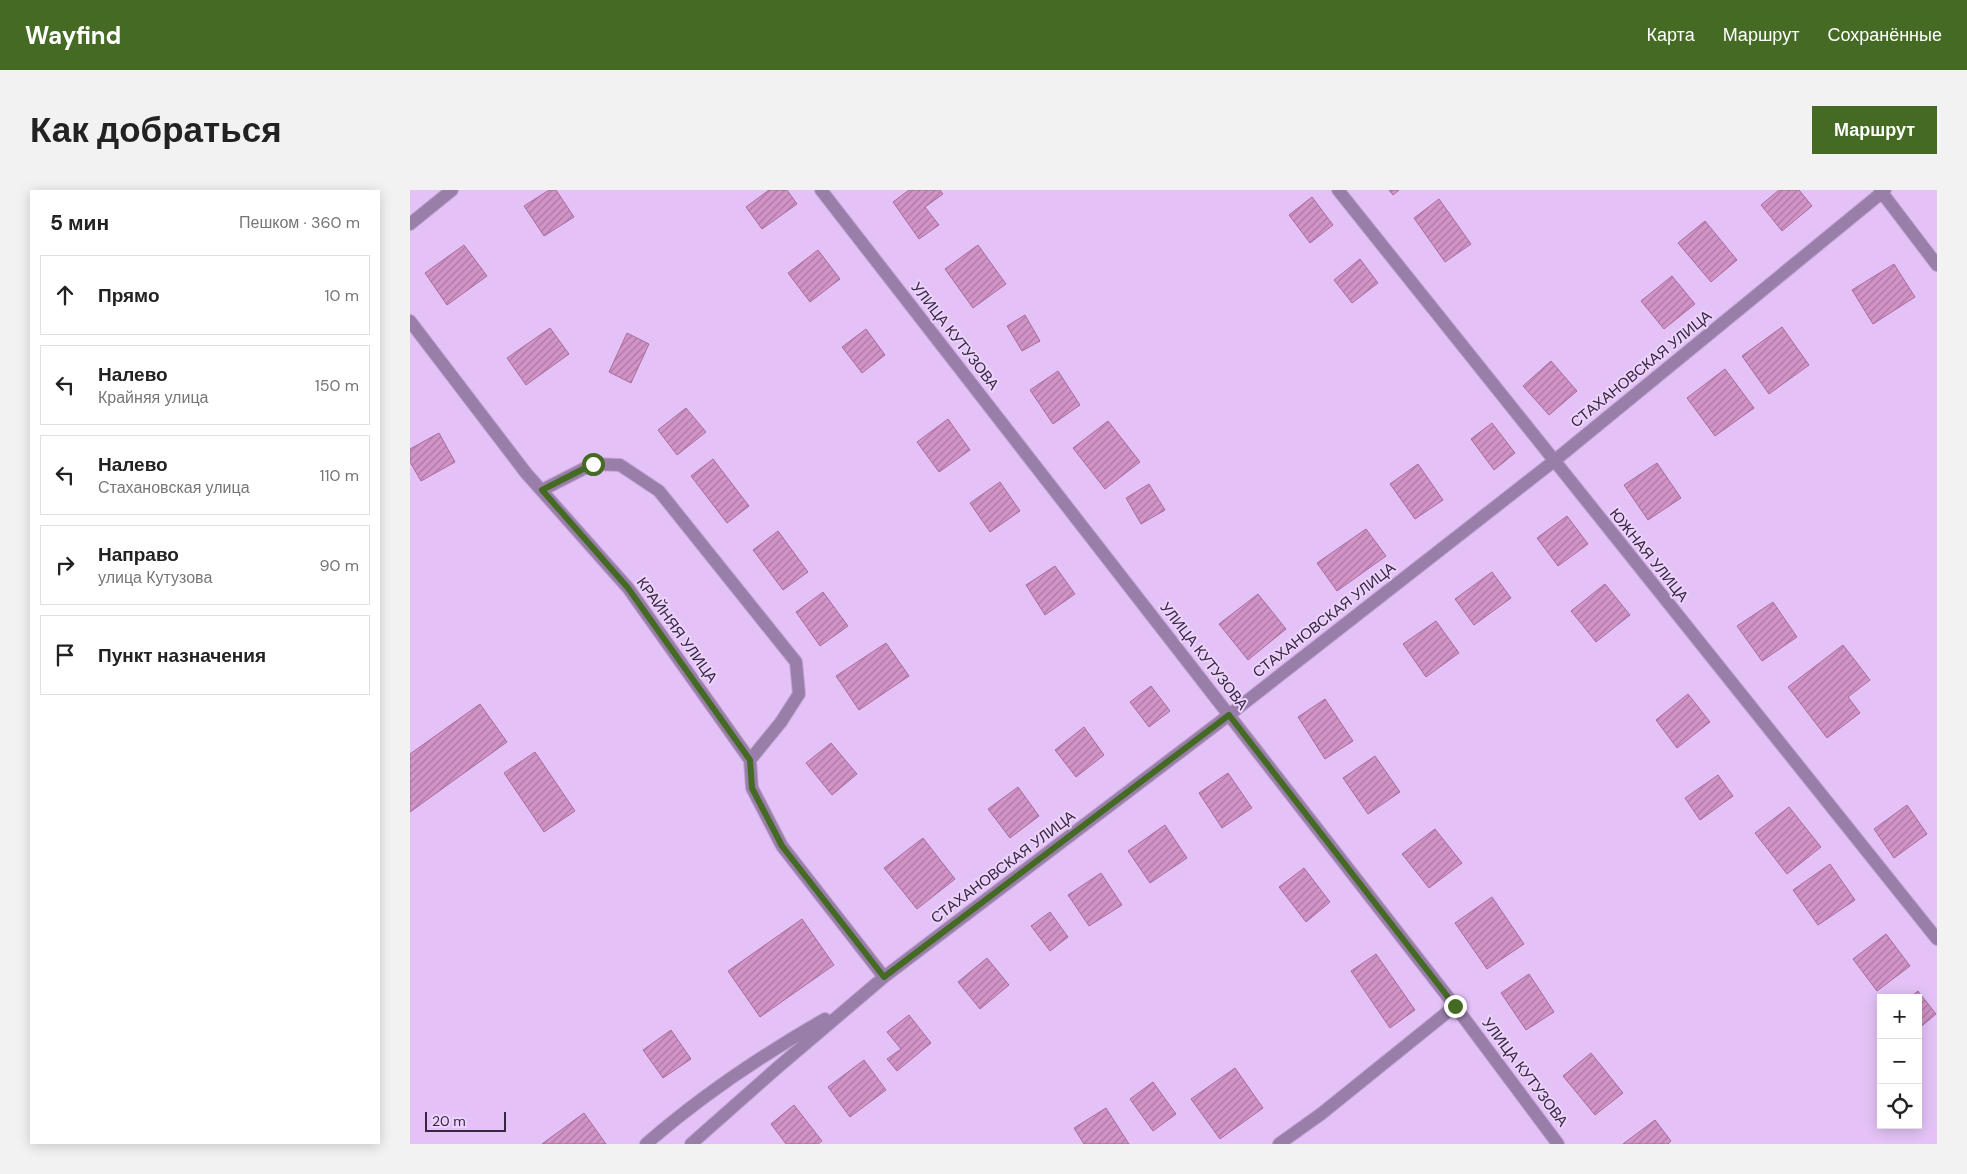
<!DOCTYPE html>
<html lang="ru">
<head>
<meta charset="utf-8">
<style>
	body { margin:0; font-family:"DM Sans",sans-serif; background:#f2f2f2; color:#222 }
	.controls { position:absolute; right:15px; bottom:15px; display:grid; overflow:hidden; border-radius:0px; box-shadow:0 2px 12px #0003 }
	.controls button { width:45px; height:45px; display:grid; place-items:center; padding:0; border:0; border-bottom:1px solid #e0e0e0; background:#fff; color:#222; font:25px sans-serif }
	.scale { position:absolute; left:15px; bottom:12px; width:81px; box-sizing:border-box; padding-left:5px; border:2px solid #372640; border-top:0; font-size:14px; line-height:18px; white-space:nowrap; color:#372640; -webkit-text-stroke:4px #ecd3fb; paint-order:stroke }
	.stop { position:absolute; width:15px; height:15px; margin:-11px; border:4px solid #446a24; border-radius:50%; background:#fff }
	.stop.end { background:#446a24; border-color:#fff; box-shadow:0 1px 5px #0008 }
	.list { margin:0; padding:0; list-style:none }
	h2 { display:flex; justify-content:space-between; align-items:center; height:65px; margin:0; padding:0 20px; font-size:21px }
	h2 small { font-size:16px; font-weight:400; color:#767676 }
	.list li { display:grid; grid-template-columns:32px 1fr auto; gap:15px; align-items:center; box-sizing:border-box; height:80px; margin:0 10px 10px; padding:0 10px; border:1px solid #e0e0e0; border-radius:0px }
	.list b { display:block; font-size:19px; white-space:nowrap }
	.list p { margin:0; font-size:16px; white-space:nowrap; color:#767676 }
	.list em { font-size:16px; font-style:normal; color:#767676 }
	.icon { flex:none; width:28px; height:28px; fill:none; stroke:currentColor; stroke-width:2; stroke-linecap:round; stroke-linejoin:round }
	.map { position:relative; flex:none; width:1527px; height:954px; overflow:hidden; border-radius:0px }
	header { display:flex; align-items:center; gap:30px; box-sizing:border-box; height:70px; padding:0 25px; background:#446a24; color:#fff }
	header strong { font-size:24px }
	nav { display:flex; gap:28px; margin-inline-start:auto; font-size:18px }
	.intro { display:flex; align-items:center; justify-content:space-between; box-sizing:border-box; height:120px; padding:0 30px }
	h1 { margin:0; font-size:35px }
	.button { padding:12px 22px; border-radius:0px; background:#446a24; color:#fff; font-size:18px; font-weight:700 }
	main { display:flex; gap:30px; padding:0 30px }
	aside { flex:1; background:#fff; border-radius:0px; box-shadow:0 2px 12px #0003 }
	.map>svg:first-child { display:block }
	.building { fill:url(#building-hatch); stroke:#a96c9e }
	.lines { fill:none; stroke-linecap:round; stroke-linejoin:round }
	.minor-casing { stroke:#c1a3d2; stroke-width:14 }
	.minor { stroke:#9a7eaa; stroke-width:12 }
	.route { stroke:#446a24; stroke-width:6 }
	.labels { text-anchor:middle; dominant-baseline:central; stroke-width:4; stroke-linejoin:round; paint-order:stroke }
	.street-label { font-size:15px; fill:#372640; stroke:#ecd3fb }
</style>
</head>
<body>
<header>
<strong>Wayfind</strong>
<nav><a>Карта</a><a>Маршрут</a><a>Сохранённые</a></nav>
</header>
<div class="intro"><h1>Как добраться</h1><a class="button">Маршрут</a></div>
<main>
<aside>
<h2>5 мин<small>Пешком · 360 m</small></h2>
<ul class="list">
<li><svg class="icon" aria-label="ahead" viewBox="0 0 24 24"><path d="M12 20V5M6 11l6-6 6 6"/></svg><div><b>Прямо</b></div><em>10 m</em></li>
<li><svg class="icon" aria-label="left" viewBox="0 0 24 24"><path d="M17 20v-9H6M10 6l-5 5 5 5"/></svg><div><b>Налево</b><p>Крайняя улица</p></div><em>150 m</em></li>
<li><svg class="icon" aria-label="left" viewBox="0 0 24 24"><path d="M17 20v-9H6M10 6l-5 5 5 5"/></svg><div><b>Налево</b><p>Стахановская улица</p></div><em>110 m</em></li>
<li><svg class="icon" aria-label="right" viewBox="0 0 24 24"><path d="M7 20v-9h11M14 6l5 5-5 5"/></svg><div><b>Направо</b><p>улица Кутузова</p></div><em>90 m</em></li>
<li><svg class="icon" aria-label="arrive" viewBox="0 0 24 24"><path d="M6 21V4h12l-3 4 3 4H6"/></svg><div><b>Пункт назначения</b></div></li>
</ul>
</aside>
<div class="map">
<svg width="1527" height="954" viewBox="0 0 1527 954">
	<defs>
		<pattern id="building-hatch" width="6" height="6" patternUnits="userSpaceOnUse" patternTransform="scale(1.25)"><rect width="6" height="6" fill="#d293c6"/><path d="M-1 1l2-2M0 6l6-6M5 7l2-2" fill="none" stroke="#ab78a2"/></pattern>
	</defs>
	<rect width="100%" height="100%" fill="#e4c2f7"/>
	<path class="building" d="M139,0h7l18,27 -30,19 -20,-30z
		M359,0h18l10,14 -35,25 -16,-22z
		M499,0h31l3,4 -18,13 14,18 -20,14 -26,-37z
		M979,0h10l-6,5z
		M1369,0h20l13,16 -30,25 -21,-26z
		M902,7l21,28 -23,18 -21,-28z
		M1029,9l32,45 -26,18 -31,-44z
		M1295,31l32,39 -26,22 -33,-39z
		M54,55l23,31 -40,29 -22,-32z
		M568,55l28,39 -33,24 -28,-39z
		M408,60l22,29 -30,23 -22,-29z
		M950,69l18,24 -26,20 -18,-23z
		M1484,74l21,33 -42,27 -21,-34z
		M1262,86l23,28 -31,25 -23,-28z
		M615,125l15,26 -18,10 -15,-25z
		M1372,137l27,38 -40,29 -27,-38z
		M140,138l19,26 -43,31 -19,-27z
		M456,139l19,26 -23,18 -20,-26z
		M217,143l22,11 -18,39 -22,-11z
		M1141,171l26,30 -28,24 -26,-29z
		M1315,179l29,39 -39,28 -28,-38z
		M648,181l22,34 -27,19 -23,-34z
		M276,218l20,24 -29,23 -19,-25z
		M538,229l22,31 -31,22 -22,-30z
		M698,231l32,41 -35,27 -32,-41z
		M1082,233l23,30 -21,17 -23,-31z
		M29,243l16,29 -34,19 -11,-19v-13z
		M303,269l36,47 -22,17 -36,-47z
		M1247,273l24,35 -33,22 -24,-35z
		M1008,274l25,36 -28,19 -25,-35z
		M590,292l20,29 -30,21 -20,-29z
		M739,294l16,26 -24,14 -15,-26z
		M1157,326l21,28 -30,22 -21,-28z
		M956,339l20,27 -49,35 -20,-28z
		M368,341l30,41 -25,18 -30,-40z
		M645,376l20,28 -30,21 -19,-30z
		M1082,382l19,26 -37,27 -19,-26z
		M1195,394l25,31 -34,27 -25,-31z
		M413,402l25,34 -28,20 -24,-34z
		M848,404l28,35 -38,31 -29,-36z
		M1363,412l24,35 -35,24 -25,-35z
		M1026,431l23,32 -33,24 -23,-33z
		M476,453l23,33 -50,34 -23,-34z
		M1433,455l27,35 -22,17 12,16 -33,25 -39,-51z
		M741,496l19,25 -21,16 -19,-25z
		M1278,504l22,28 -33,26 -21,-28z
		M915,509l28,42 -28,18 -27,-42z
		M70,514l27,38 -97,70v-58z
		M674,537l20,28 -28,22 -21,-27z
		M421,553l26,31 -25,21 -26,-32z
		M125,562l40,59 -31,21 -40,-59z
		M965,566l25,36 -32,22 -25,-36z
		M818,583l24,35 -30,20 -23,-35z
		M1308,585l15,21 -33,24 -15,-22z
		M608,597l21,29 -29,22 -22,-29z
		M1497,615l20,29 -33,24 -20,-29z
		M1379,617l32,40 -34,27 -32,-41z
		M755,635l22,33 -37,25 -22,-32z
		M1025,639l27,34 -33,25 -27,-34z
		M513,648l32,41 -38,30 -33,-41z
		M1420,674l25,36 -37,25 -25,-35z
		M894,678l26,34 -24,20 -27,-35z
		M691,683l21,32 -33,21 -21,-31z
		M1082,707l32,47 -37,25 -32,-46z
		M640,722l18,25 -18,14 -19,-25z
		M392,729l32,46 -74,52 -32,-46z
		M1476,744l24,32 -33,25 -24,-32z
		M966,764l39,56 -25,18 -39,-57z
		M577,768l22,27 -29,24 -22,-27z
		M1119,784l25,38 -28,18 -25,-37z
		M1508,801l18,23 -18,15v-31h-9z
		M499,825l22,28 -34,28 -10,-12 14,-10 -14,-17z
		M261,840l20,29 -28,19 -20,-28z
		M1181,863l32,40 -28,22 -32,-39z
		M454,870l22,30 -36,27 -22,-30z
		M825,878l28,40 -43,31 -29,-40z
		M743,892l23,32 -23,17 -23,-32z
		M384,915l28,36 -4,3h-32l-15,-20z
		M696,918l23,36h-45l-10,-16z
		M174,923l22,31h-64z
		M1245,930l16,21 -3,3h-45z"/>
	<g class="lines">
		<g class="minor-casing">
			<path id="minor" d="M411,0l634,816 103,138
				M928,0l599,749
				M1470,0l57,75
				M0,34l42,-34
				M0,131l116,152 102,115 122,172 2,28 30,58 102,131
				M132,300l51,-26 27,1 39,26 137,171 3,32 -18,28 -31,38
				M236,954c55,-48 116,-89 179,-125
				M281,954l86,-76 107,-91 345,-262 325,-254 331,-271
				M869,954l42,-30 134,-108"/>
		</g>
		<use href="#minor" class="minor"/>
	</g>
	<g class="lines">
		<path class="route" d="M183,274l-51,26 86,98 122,172 2,28 30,58 102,131 345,-262 226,291"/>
	</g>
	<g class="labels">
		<g class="street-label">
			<text transform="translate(545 146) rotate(52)">УЛИЦА КУТУЗОВА</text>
			<text transform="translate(1231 179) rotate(-39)">СТАХАНОВСКАЯ УЛИЦА</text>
			<text transform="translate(1239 365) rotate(51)">ЮЖНАЯ УЛИЦА</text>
			<text transform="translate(914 430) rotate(-38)">СТАХАНОВСКАЯ УЛИЦА</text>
			<text transform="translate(267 440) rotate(54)">КРАЙНЯЯ УЛИЦА</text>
			<text transform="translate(794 466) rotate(52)">УЛИЦА КУТУЗОВА</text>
			<text transform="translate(593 677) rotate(-37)">СТАХАНОВСКАЯ УЛИЦА</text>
			<text transform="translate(1115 882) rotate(53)">УЛИЦА КУТУЗОВА</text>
		</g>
	</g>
</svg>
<div class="controls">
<button>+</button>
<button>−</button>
<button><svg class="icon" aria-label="locate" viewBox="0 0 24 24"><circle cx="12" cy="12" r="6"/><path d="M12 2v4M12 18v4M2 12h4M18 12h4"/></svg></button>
</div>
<div class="scale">20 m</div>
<div class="stop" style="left:183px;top:274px"></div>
<div class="stop end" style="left:1045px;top:816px"></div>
</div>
</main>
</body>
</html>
